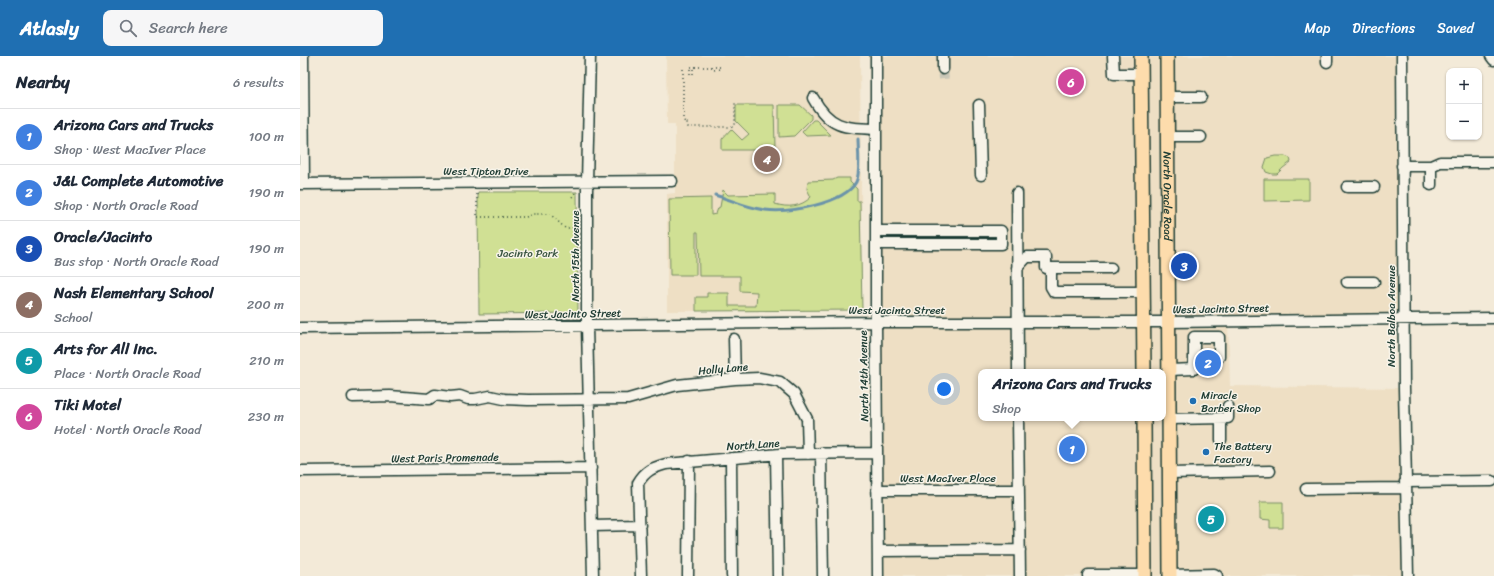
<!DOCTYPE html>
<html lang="en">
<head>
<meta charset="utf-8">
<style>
	body { margin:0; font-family:Sriracha,sans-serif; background:#f6f6f7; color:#1f2937 }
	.controls { position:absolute; right:12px; top:12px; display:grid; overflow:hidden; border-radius:8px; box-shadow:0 1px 3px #0004 }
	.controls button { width:36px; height:36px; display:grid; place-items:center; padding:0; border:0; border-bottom:1px solid #e0e1e3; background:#fff; color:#1f2937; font:20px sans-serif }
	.you { position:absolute; left:644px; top:333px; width:14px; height:14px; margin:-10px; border:3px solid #fff; border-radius:50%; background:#1a73e8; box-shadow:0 0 0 6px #1a73e833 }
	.badge { display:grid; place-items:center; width:26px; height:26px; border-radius:50%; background:#1f6fb2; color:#fff; font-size:13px; font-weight:700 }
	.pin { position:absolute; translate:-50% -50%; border:2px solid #fff; box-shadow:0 1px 4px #0006 }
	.popup { position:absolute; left:678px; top:313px; width:188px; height:52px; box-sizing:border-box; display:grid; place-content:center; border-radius:8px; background:#fff; filter:drop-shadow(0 1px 3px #0005); font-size:13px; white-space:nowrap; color:#747a83 }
	.popup b { font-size:15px; color:#1f2937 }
	.popup::after { content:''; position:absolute; left:50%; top:100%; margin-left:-8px; border:8px solid transparent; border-top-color:#fff }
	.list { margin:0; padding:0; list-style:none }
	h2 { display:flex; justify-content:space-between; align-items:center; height:52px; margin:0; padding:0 16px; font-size:17px }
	h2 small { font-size:13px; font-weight:400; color:#747a83 }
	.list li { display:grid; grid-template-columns:26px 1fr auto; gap:12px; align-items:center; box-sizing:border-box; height:56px; padding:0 16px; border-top:1px solid #e0e1e3 }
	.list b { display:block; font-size:15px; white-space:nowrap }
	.list p { margin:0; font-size:13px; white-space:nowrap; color:#747a83 }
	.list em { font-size:13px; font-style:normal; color:#747a83 }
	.icon { flex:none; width:22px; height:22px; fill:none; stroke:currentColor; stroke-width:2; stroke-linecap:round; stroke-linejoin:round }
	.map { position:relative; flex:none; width:1194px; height:520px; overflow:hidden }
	header { display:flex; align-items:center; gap:24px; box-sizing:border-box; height:56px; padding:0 20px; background:#1f6fb2; color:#fff }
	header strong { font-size:19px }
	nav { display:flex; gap:22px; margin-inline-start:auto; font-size:14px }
	.search { width:280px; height:36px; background:#f6f6f7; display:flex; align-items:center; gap:10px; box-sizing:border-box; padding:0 14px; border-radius:8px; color:#747a83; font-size:15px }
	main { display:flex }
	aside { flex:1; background:#fff }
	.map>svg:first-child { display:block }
	.built { fill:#eedfc4; fill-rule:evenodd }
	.green { fill:#d0e094; stroke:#788e64 }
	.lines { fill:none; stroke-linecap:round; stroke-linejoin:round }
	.stream { stroke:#6b93aa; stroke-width:3 }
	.minor-tunnel { stroke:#c9c7b7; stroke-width:10; stroke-dasharray:10 5; stroke-linecap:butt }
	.minor-casing { stroke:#1f3d34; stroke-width:13 }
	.major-casing { stroke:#1f3d34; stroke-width:16 }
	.path { stroke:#1f3d34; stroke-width:1.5; stroke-dasharray:1 3; stroke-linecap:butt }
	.minor { stroke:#f7f3e8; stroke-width:10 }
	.major { stroke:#fddcac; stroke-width:13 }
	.poi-dot { fill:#1f6fb2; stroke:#f7f3e8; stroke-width:1.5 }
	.labels { text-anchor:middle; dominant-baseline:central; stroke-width:3; stroke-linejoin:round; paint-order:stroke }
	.street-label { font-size:11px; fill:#1f3d34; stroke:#f7f3e8 }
	.park-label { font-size:11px; fill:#3a5542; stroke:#f7f3e8 }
	.poi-label { font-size:11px; fill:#1f3d34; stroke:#f7f3e8; text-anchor:start }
</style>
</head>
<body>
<header>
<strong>Atlasly</strong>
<div class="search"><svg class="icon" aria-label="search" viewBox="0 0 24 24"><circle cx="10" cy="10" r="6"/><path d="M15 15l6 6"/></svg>Search here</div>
<nav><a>Map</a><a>Directions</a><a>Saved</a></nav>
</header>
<main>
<aside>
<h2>Nearby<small>6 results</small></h2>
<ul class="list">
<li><span class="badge" style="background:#3f7fe0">1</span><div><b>Arizona Cars and Trucks</b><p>Shop · West MacIver Place</p></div><em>100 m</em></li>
<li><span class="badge" style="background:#3f7fe0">2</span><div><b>J&amp;L Complete Automotive</b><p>Shop · North Oracle Road</p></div><em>190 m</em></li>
<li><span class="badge" style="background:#1a4fb4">3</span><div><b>Oracle/Jacinto</b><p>Bus stop · North Oracle Road</p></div><em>190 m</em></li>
<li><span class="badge" style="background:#8d6e63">4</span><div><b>Nash Elementary School</b><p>School</p></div><em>200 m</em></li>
<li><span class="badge" style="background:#0f9aa8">5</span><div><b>Arts for All Inc.</b><p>Place · North Oracle Road</p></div><em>210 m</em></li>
<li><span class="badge" style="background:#d1479c">6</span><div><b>Tiki Motel</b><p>Hotel · North Oracle Road</p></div><em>230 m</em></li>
</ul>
</aside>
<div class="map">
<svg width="1194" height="520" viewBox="0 0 1194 520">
	<rect width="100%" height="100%" fill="#f3ead8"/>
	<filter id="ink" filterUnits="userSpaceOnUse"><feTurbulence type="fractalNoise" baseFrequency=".025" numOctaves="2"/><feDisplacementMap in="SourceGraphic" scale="8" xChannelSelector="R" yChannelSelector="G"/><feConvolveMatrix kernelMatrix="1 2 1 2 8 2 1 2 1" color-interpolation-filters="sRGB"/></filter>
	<g filter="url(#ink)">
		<path class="built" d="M366,0h194l2,254 -195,1v-117l8,-1v-69h-8z
			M576,0h526l1,263 -175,2 2,65 174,2 4,188h-530zM681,316h182v46h-182z"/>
		<path class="green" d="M436,49h38l1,42 -5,3h-48v-11l9,-10 11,11 7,-6 -13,-13z
			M479,49h21l11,10v4l-17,17 -15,1z
			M513,64h3l15,15 -25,1 -4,-4z
			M975,100h10l5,2 1,4 -8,6 -6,6h-5l-6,-2 -2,-5 3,-9z
			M537,122h13v4l7,7v12h3l2,109 -166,1v-14h11v-4h22v13h27l1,-14 -17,-1v-15h-41l-1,-44h-2v43h-26l-1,-76 42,-1v17l5,-1 2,-6 2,-1 3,-17 5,5 47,-1v10c13,4 26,3 36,-7l-4,-8 1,-8 25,-1z
			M964,123h45v21l-45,1z
			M178,136h99l1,121 -99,1z
			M960,446h23v26h-13v-8l-10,-1z"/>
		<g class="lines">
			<path class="stream" d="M415,139c16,5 33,13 50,15 23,3 79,-6 91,-28 5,-9 2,-32 2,-43"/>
			<path class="minor-tunnel" d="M643,13l1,10"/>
			<g class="minor-casing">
				<path id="minor" d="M3,0l1,128
					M290,0l-3,126v144l6,250
					M576,0v266l2,254
					M643,0v13
					M813,0l1,18h27
					M1027,0v6
					M1102,0l2,332 4,188
					M1191,0l3,4
					M867,41h34
					M513,42c17,30 31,30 63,31
					M679,49l2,70
					M867,81h34
					M1102,110h29l9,-4h54
					M1131,110v19
					M0,128l372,-3
					M1047,131h27
					M717,137l1,179
					M576,188h125v-13h-125
					M717,212l10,-11h19v11h5v19l3,5h89
					M751,212h60
					M1047,226h27
					M0,272l576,-6h292l326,-4
					M434,283l1,40
					M869,314l25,-1v-32h25v20
					M53,341l37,-1 39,3 6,-4 15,2 10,-1 8,3h7l15,-3 14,3 24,1 100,-1 49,-14 58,-6 24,-1 21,4 14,12 13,25 1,35
					M718,362l2,158
					M921,362v22
					M869,363l59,-1v-12
					M521,397l2,123
					M476,399l2,121
					M431,402l1,118
					M0,415l291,-3
					M869,417l101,-2
					M1105,426l87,-1
					M1006,433l99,-1
					M577,434h142
					M292,470l48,-1
					M578,495l142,-1
					M870,519l44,-1 3,2
					M341,520l-3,-93c8,-13 14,-15 28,-19l114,-10 97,-1
					M388,520l1,-115
					M788,520v-1h57"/>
			</g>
			<g class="major-casing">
				<g id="major">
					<path d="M841,0l3,316"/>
					<path id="s1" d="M867,0l3,520"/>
					<path d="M844,362l1,158"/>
				</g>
			</g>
			<path class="path" d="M383,13v49l2,5h2l1,4h43l4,-3v-21
				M393,13v5h-3v-7h30v2l-6,1
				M177,138v23h49l7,-3h17l15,14h10
				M272,141l4,-5"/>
			<use href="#minor" class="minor"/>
			<use href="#major" class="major"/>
		</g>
	</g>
	<g class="poi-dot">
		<circle cx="893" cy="345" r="4"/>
		<circle cx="906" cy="396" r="4"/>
	</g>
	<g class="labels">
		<g class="street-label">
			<text x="186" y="115">West Tipton Drive</text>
			<text stroke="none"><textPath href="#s1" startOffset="140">North Oracle Road</textPath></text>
			<text transform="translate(275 200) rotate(-90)">North 15th Avenue</text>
			<text transform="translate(921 253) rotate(-1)">West Jacinto Street</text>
			<text x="597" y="254">West Jacinto Street</text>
			<text transform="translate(273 258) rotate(-1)">West Jacinto Street</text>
			<text transform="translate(1091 260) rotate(-90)">North Balboa Avenue</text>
			<text transform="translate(423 313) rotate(-5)">Holly Lane</text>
			<text transform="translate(564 320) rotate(-91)">North 14th Avenue</text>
			<text transform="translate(453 389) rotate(-4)">North Lane</text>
			<text transform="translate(145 402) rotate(-1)">West Paris Promenade</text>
			<text x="648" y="422">West MacIver Place</text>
		</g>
		<g class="park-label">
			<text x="228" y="197">Jacinto Park</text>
		</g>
		<g class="poi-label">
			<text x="901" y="339">Miracle<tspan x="901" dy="13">Barber Shop</tspan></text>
			<text x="914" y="390">The Battery<tspan x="914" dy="13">Factory</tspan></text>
		</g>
	</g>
</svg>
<div class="controls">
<button>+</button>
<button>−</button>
</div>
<div class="you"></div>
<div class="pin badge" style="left:772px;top:393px;background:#3f7fe0">1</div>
<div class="popup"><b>Arizona Cars and Trucks</b>Shop</div>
<div class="pin badge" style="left:908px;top:307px;background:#3f7fe0">2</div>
<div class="pin badge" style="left:884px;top:210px;background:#1a4fb4">3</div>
<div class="pin badge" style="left:467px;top:103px;background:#8d6e63">4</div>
<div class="pin badge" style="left:911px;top:463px;background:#0f9aa8">5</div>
<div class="pin badge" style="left:771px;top:26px;background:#d1479c">6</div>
</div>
</main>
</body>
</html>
